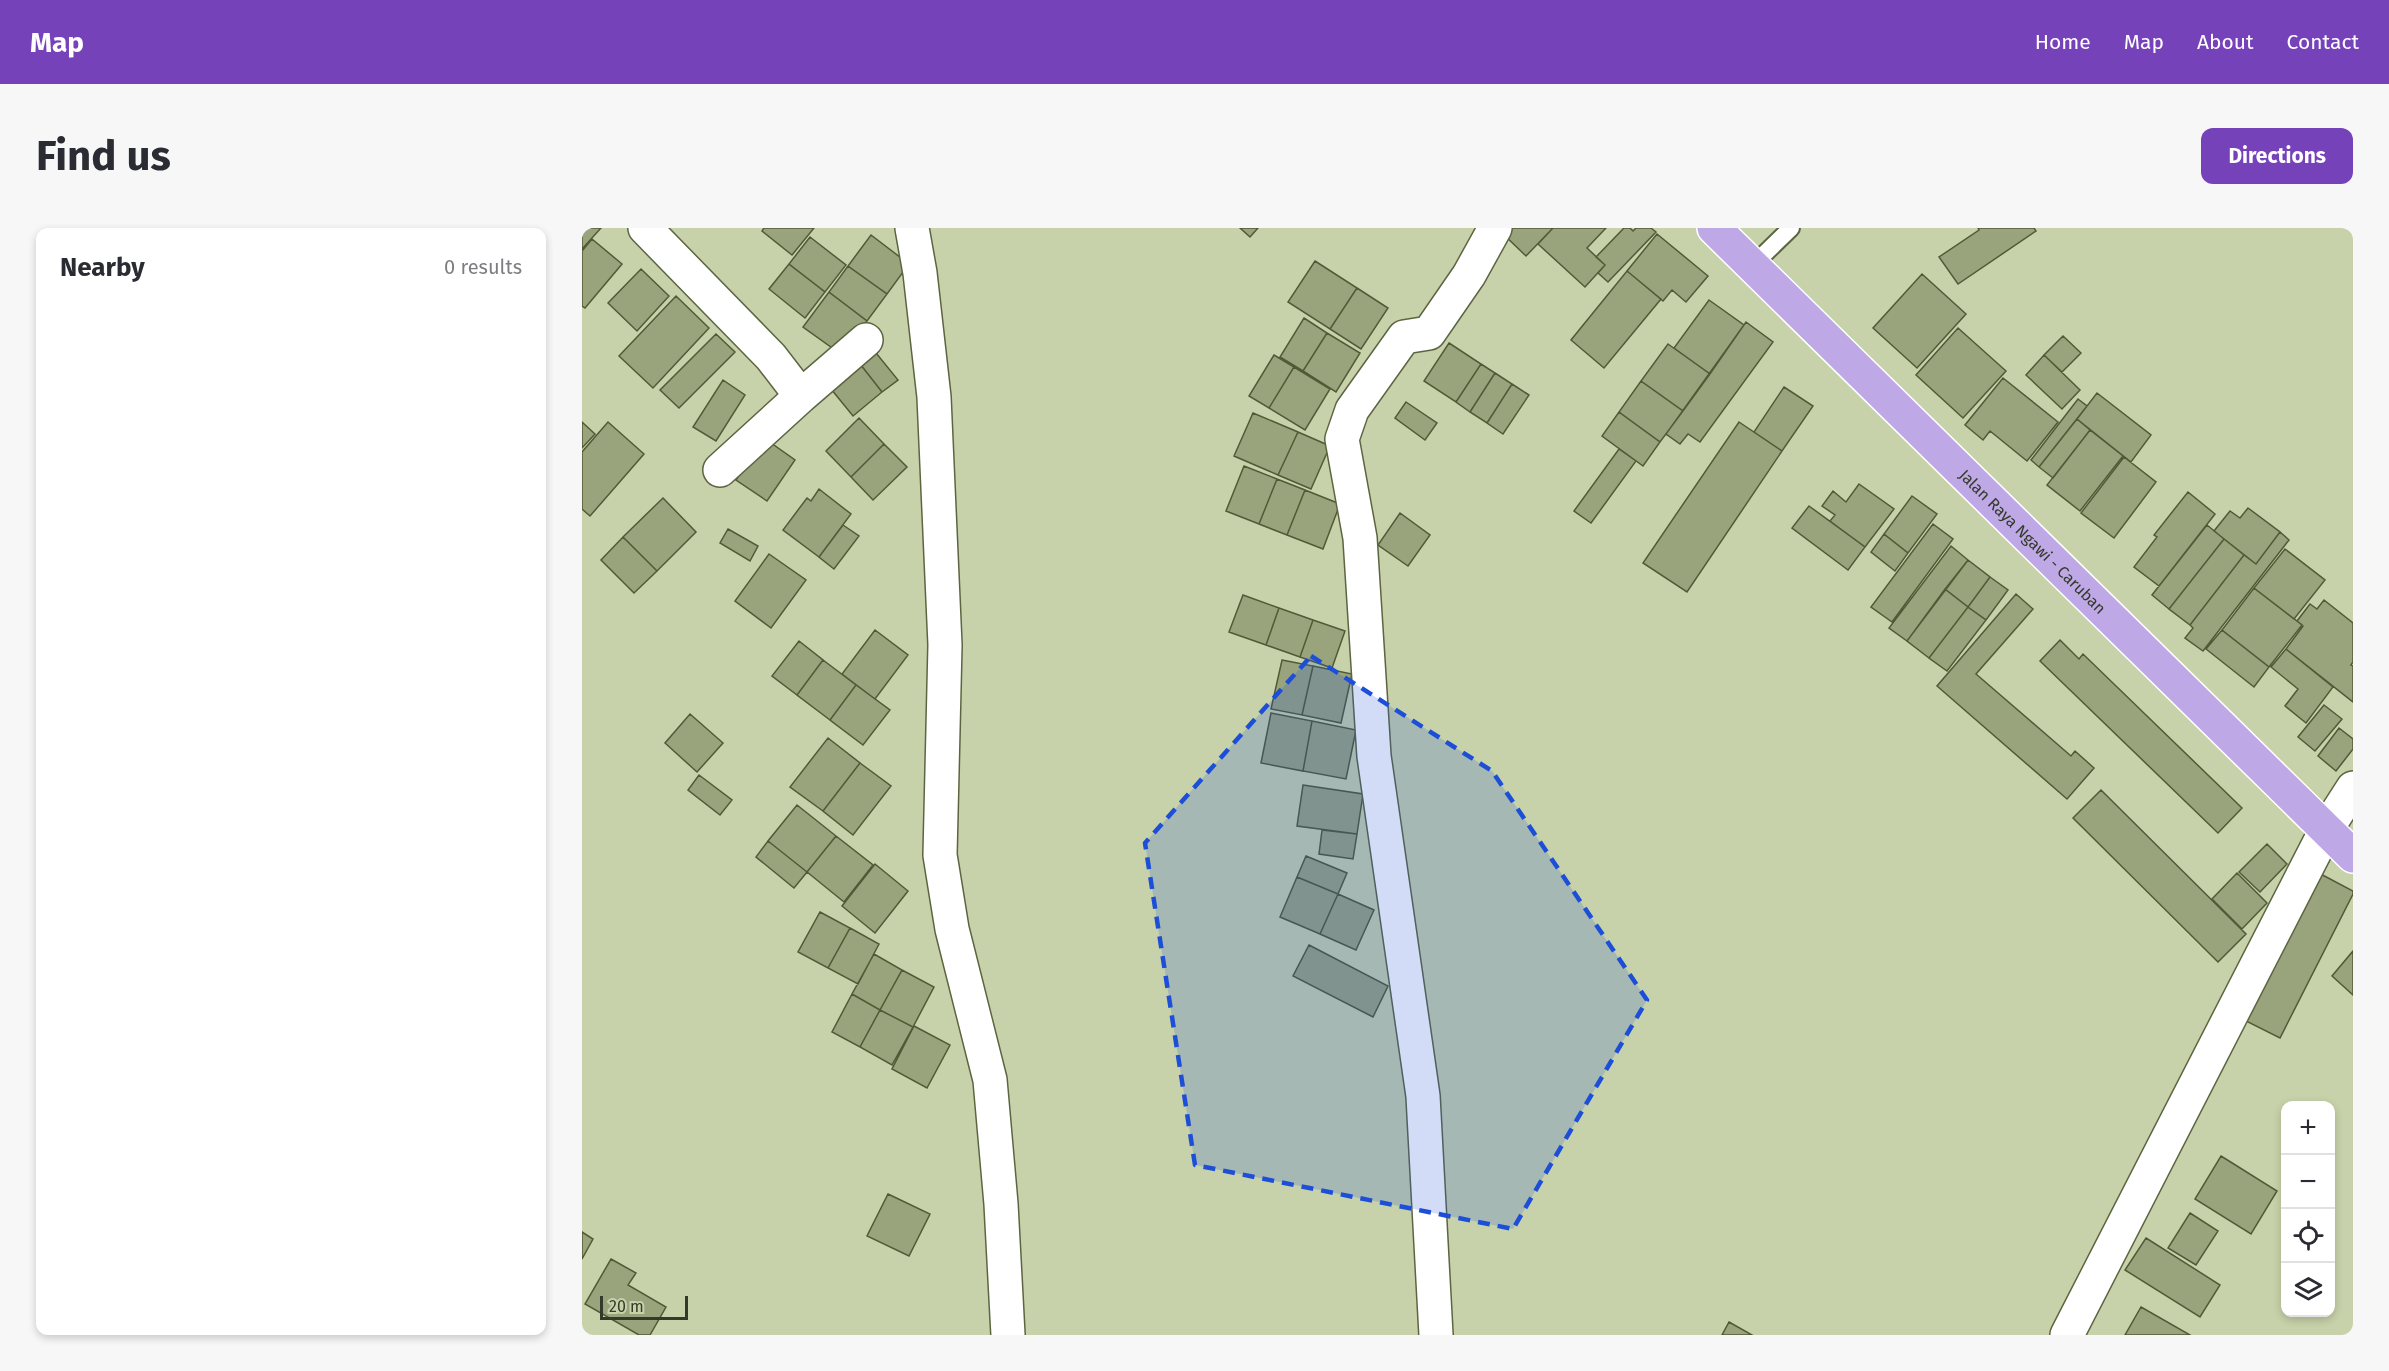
<!DOCTYPE html>
<html lang="en">
<head>
<meta charset="utf-8">
<style>
	body { margin:0; font-family:"Fira Sans",sans-serif; background:#f7f7f7; color:#2b2b33 }
	.controls { position:absolute; right:18px; bottom:18px; display:grid; overflow:hidden; border-radius:12px; box-shadow:0 3px 9px #0003 }
	.controls button { width:54px; height:54px; display:grid; place-items:center; padding:0; border:0; border-bottom:2px solid #e1e1e2; background:#fff; color:#2b2b33; font:30px sans-serif }
	.scale { position:absolute; left:18px; bottom:15px; width:88px; box-sizing:border-box; padding-left:6px; border:3px solid #353929; border-top:0; font-size:16px; line-height:21px; white-space:nowrap; color:#353929; -webkit-text-stroke:4px #c7d2aa; paint-order:stroke }
	.list { margin:0; padding:0; list-style:none }
	h2 { display:flex; justify-content:space-between; align-items:center; height:78px; margin:0; padding:0 24px; font-size:26px }
	h2 small { font-size:20px; font-weight:400; color:#7c7c81 }
	.icon { flex:none; width:33px; height:33px; fill:none; stroke:currentColor; stroke-width:2; stroke-linecap:round; stroke-linejoin:round }
	.map { position:relative; flex:none; width:1771px; height:1107px; overflow:hidden; border-radius:12px }
	header { display:flex; align-items:center; gap:36px; box-sizing:border-box; height:84px; padding:0 30px; background:#7642ba; color:#fff }
	header strong { font-size:28px }
	nav { display:flex; gap:33px; margin-inline-start:auto; font-size:21px }
	.intro { display:flex; align-items:center; justify-content:space-between; box-sizing:border-box; height:144px; padding:0 36px }
	h1 { margin:0; font-size:42px }
	.button { padding:15px 27px; border-radius:12px; background:#7642ba; color:#fff; font-size:21px; font-weight:700 }
	main { display:flex; gap:36px; padding:0 36px }
	aside { flex:1; background:#fff; border-radius:12px; box-shadow:0 3px 9px #0003 }
	.map>svg:first-child { display:block }
	.building { fill:#99a47d; stroke:#515a36; stroke-width:1.5 }
	.lines { fill:none; stroke-linecap:round; stroke-linejoin:round }
	.service-casing { stroke:#5c6541; stroke-width:20 }
	.minor-casing { stroke:#5c6541; stroke-width:36 }
	.trunk-casing { stroke:#fff; stroke-width:36 }
	.service { stroke:#fff; stroke-width:16 }
	.minor { stroke:#fff; stroke-width:33 }
	.trunk { stroke:#bea8e6; stroke-width:33 }
	.marked { fill:#1d4ed8; fill-opacity:0.2; stroke:#1d4ed8; stroke-width:4.5; stroke-dasharray:12 8; stroke-linejoin:round }
	.labels { text-anchor:middle; dominant-baseline:central; stroke-width:4.5; stroke-linejoin:round; paint-order:stroke }
	.street-label { font-size:16px; fill:#353929; stroke:#c7d2aa }
</style>
</head>
<body>
<header>
<strong>Map</strong>
<nav><a>Home</a><a>Map</a><a>About</a><a>Contact</a></nav>
</header>
<div class="intro"><h1>Find us</h1><a class="button">Directions</a></div>
<main>
<aside>
<h2>Nearby<small>0 results</small></h2>
<ul class="list">
</ul>
</aside>
<div class="map">
<svg width="1771" height="1107" viewBox="0 0 1771 1107">
	<rect width="100%" height="100%" fill="#c7d2aa"/>
	<path class="building" d="M0,0h19l-19,21z
		M182,0h50l-22,27 -30,-24z
		M658,0h18l-8,9z
		M919,0h52l-27,28 -27,-26z
		M971,0h53l-19,20 18,17 -20,22 -47,-43z
		M1042,0h6l3,3 3,-3h15l5,4 -48,50 -10,-9 7,-8 -9,-8z
		M1396,0h56l2,3 -78,53 -19,-27 40,-27z
		M1075,6l51,42 -22,26 -14,-12 -9,11 -36,-30z
		M289,7l38,29 -22,30 -39,-28z
		M228,9l36,28 -21,27 -36,-28z
		M10,11l30,25 -37,44 -3,-2v-55z
		M733,33l42,27 -27,41 -42,-27z
		M207,36l36,28 -20,26 -36,-29z
		M266,38l39,28 -20,27 -38,-29z
		M59,41l28,27 -32,35 -29,-28z
		M1045,43l34,28 -57,69 -33,-28z
		M1340,46l44,40 -49,54 -44,-40z
		M775,60l31,20 -27,41 -31,-20z
		M247,64l38,29 -25,34 -39,-28z
		M94,68l33,32 -56,60 -34,-32z
		M1127,72l35,25 -34,49 -36,-26z
		M722,90l23,15 -24,38 -23,-14z
		M1164,94l27,20 -73,100 -12,-8 -8,10 -14,-10z
		M1376,100l48,43 -43,47 -47,-43z
		M745,105l33,20 -24,39 -33,-21z
		M134,106l19,18 -56,56 -19,-18z
		M1481,108l18,17 -19,19 -18,-17z
		M867,115l32,21 -25,38 -32,-21z
		M1086,116l42,30 -27,37 -42,-30z
		M290,120l26,32 -16,12 -25,-32z
		M692,127l20,12 -25,41 -20,-12z
		M1462,127l36,35 -18,19 -36,-34z
		M275,132l25,32 -29,24 -26,-32z
		M899,136l14,9 -25,39 -14,-10z
		M712,139l36,22 -25,41 -36,-22z
		M913,145l17,11 -25,39 -17,-11z
		M1421,150l55,44 -31,39 -37,-30 -7,9 -18,-15z
		M141,152l22,15 -29,46 -23,-14z
		M1059,153l42,30 -23,31 -41,-30z
		M930,156l17,11 -26,39 -16,-11z
		M1202,159l29,19 -31,45 -28,-19z
		M1515,165l54,42 -20,27 -54,-43z
		M1496,171l9,7 -48,61 -8,-7z
		M824,174l31,21 -12,17 -30,-22z
		M1037,184l41,30 -17,24 -41,-30z
		M671,185l45,19 -20,43 -44,-19z
		M277,190l25,26 -33,33 -25,-26z
		M1495,191l13,11 -37,48 -14,-11z
		M0,194l13,12 -13,14z
		M26,194l36,32 -54,62 -8,-7v-57z
		M1157,194l43,29 -95,141 -44,-29z
		M1508,202l33,26 -43,55 -33,-26z
		M716,204l32,14 -19,43 -33,-14z
		M182,210l31,22 -28,41 -31,-21z
		M302,216l23,23 -34,33 -22,-23z
		M1037,221l17,12 -45,62 -17,-12z
		M1542,229l32,25 -42,56 -33,-25z
		M662,238l33,13 -18,45 -33,-13z
		M695,251l28,11 -18,45 -28,-11z
		M1277,256l35,25 -29,38 -35,-26 5,-6 -13,-9 11,-15 13,11z
		M237,261l32,25 -32,43 -36,-27 24,-32 4,3z
		M723,262l35,14 -17,45 -36,-14z
		M1606,264l27,22 -56,72 -25,-19 23,-30 -3,-2z
		M1330,268l25,18 -29,39 -24,-19z
		M81,270l33,34 -39,39 -34,-34z
		M1227,278l56,41 -17,23 -56,-42z
		M1666,280l32,24 -24,32 -42,-33 16,-20 10,7z
		M818,285l30,22 -22,31 -30,-21z
		M1351,296l20,15 -61,83 -21,-15z
		M261,297l16,11 -25,33 -15,-12z
		M1625,297l17,14 -55,70 -17,-14z
		M146,301l30,17 -8,15 -30,-18z
		M1698,304l9,8 -86,111 -18,-13 8,-10 -3,-3 54,-70 12,9z
		M1302,306l24,19 -13,18 -24,-19z
		M41,309l34,34 -23,22 -33,-33z
		M1642,311l20,16 -54,70 -21,-16z
		M1369,318l17,14 -61,81 -18,-13z
		M1703,321l40,31 -31,39 -40,-31z
		M187,326l37,26 -35,48 -36,-27z
		M1386,332l22,17 -22,30 -23,-18z
		M1408,349l18,13 -22,30 -18,-13z
		M1672,360l48,37 -33,42 -47,-37z
		M1363,361l23,18 -39,51 -22,-17z
		M1434,366l17,15 -57,65 95,82 4,-5 19,17 -27,31 -130,-113z
		M661,367l36,13 -13,37 -37,-13z
		M1742,372l29,23v39l-2,3 2,1v36l-67,-53 17,-23 -6,-5 13,-17 7,5z
		M1386,379l18,13 -39,51 -18,-13z
		M697,380l34,12 -13,37 -34,-12z
		M731,392l32,11 -13,37 -32,-11z
		M293,402l33,25 -33,44 -33,-25z
		M1640,402l47,37 -15,20 -48,-38z
		M1478,412l19,19 4,-5 159,154 -24,25 -178,-172z
		M217,413l24,19 -26,35 -25,-19z
		M1704,421l47,38 -27,36 -21,-17 13,-17 -27,-22z
		M241,432l33,25 -26,35 -33,-25z
		M700,432l31,6 -11,49 -31,-6z
		M731,438l39,8 -11,49 -39,-8z
		M274,457l34,25 -27,35 -33,-25z
		M1742,477l18,14 -27,32 -17,-14z
		M689,485l41,8 -9,50 -42,-8z
		M108,486l33,29 -26,29 -32,-29z
		M730,493l44,9 -10,49 -43,-8z
		M1757,500l14,11v10l-17,22 -18,-15z
		M246,510l32,25 -37,48 -33,-24z
		M278,535l31,23 -38,49 -30,-24z
		M117,547l33,25 -12,15 -32,-25z
		M721,557l60,9 -6,40 -60,-8z
		M1519,562l145,144 -28,28 -145,-144z
		M215,577l39,31 -29,36 -39,-31z
		M740,602l35,4 -4,25 -34,-5z
		M254,608l37,29 -29,37 -37,-30z
		M186,613l39,31 -13,16 -38,-31z
		M1685,616l20,20 -27,28 -21,-20z
		M724,628l41,17 -9,21 -41,-17z
		M293,636l33,27 -33,42 -33,-27z
		M1733,643l38,20v3l-73,144 -40,-20z
		M1655,645l30,30 -25,26 -30,-30z
		M715,649l41,17 -18,40 -40,-17z
		M756,666l36,16 -18,40 -36,-16z
		M238,684l30,16 -22,40 -30,-16z
		M268,700l29,16 -21,40 -30,-16z
		M727,717l79,41 -15,31 -80,-41z
		M1771,723v44l-21,-19z
		M292,726l28,16 -22,40 -28,-16z
		M320,742l32,17 -21,40 -33,-17z
		M270,766l28,16 -20,37 -28,-15z
		M298,782l33,17 -21,38 -32,-18z
		M332,798l36,19 -23,43 -35,-19z
		M1639,928l56,35 -26,43 -56,-35z
		M306,966l42,20 -21,42 -42,-20z
		M1608,985l28,18 -22,34 -28,-17z
		M0,1004l11,7 -11,20z
		M1564,1010l74,47 -20,32 -75,-47z
		M29,1031l25,14 -8,12 38,22 -16,28h-11l-54,-31z
		M1559,1079l49,28h-65z
		M1147,1094l23,13h-30z"/>
	<g class="lines">
		<g class="service-casing">
			<path id="service" d="M1170,38l39,-38"/>
		</g>
		<g class="minor-casing">
			<path id="minor" d="M63,0l126,129 30,39 65,-56
				M330,0l8,45 14,124 11,248 -5,210 12,74 38,151 11,124 7,131
				M138,242l81,-74
				M854,1107l-13,-239 -49,-340 -14,-218 -18,-99 10,-29 52,-73 25,-4 40,-58 26,-47
				M1485,1107l259,-505 27,-42"/>
		</g>
		<g class="trunk-casing">
			<g id="trunk">
				<path id="s1" d="M1132,0l639,628"/>
			</g>
		</g>
		<use href="#service" class="service"/>
		<use href="#minor" class="minor"/>
		<use href="#trunk" class="trunk"/>
	</g>
	<path class="marked" d="M729,428l181,115 155,229 -134,229 -318,-64 -50,-322z"/>
	<g class="labels">
		<g class="street-label">
			<text stroke="none"><textPath href="#s1" startOffset="447">Jalan Raya Ngawi - Caruban</textPath></text>
		</g>
	</g>
</svg>
<div class="controls">
<button>+</button>
<button>−</button>
<button><svg class="icon" aria-label="locate" viewBox="0 0 24 24"><circle cx="12" cy="12" r="6"/><path d="M12 2v4M12 18v4M2 12h4M18 12h4"/></svg></button>
<button><svg class="icon" aria-label="layers" viewBox="0 0 24 24"><path d="M12 4l9 5-9 5-9-5zM3 14l9 5 9-5"/></svg></button>
</div>
<div class="scale">20 m</div>
</div>
</main>
</body>
</html>
